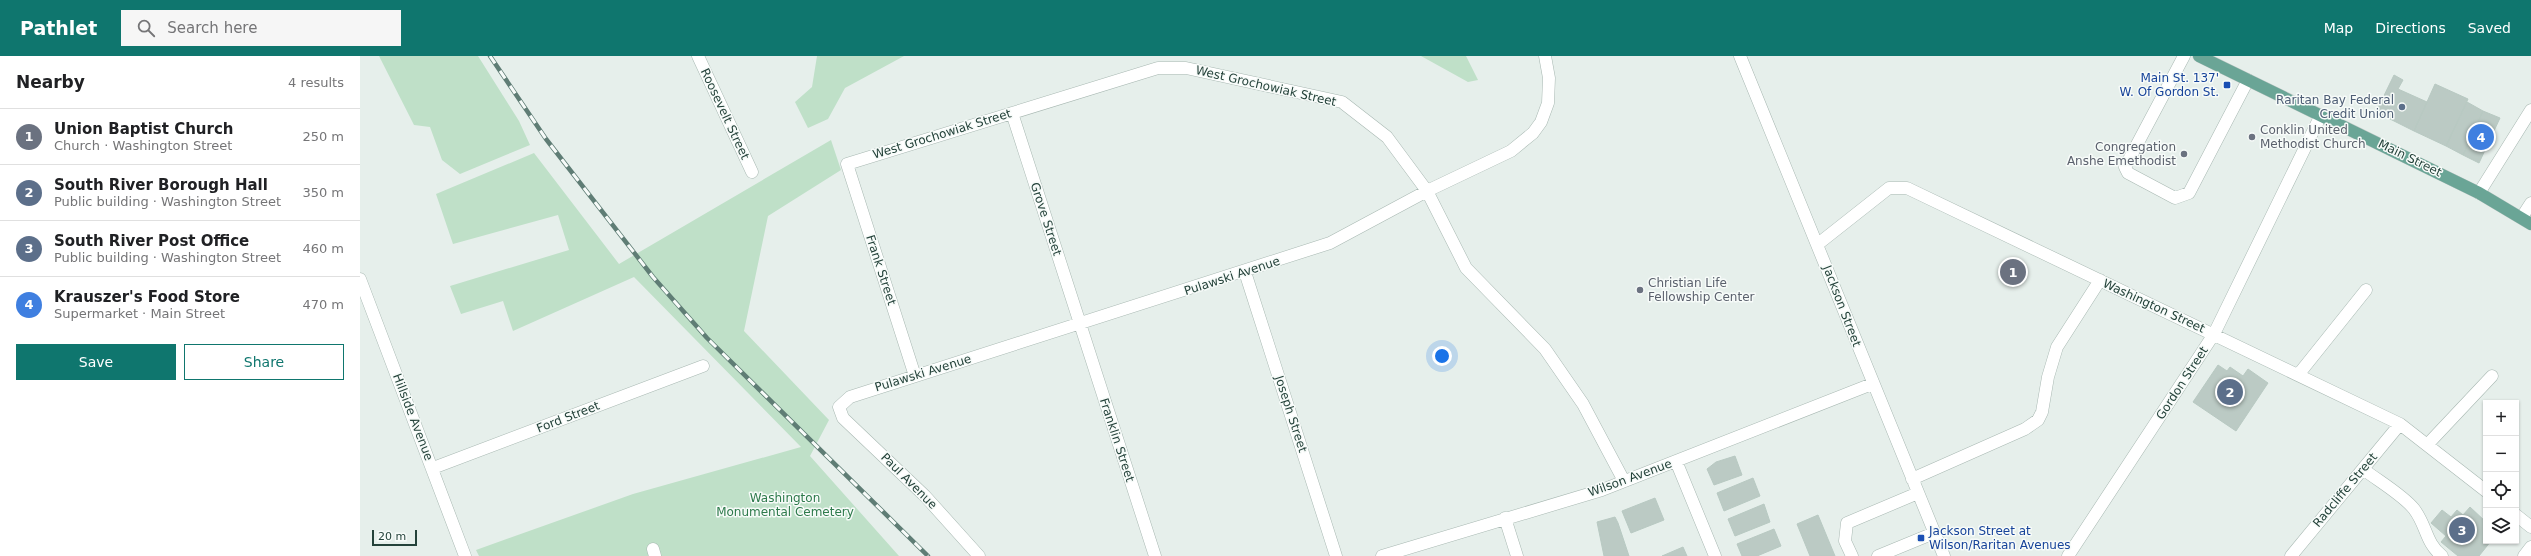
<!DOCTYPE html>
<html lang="en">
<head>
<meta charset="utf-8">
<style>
	body { margin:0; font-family:"DejaVu Sans",sans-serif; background:#f6f6f6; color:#202124 }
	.controls { position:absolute; right:12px; bottom:12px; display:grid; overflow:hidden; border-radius:0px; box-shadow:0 1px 3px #0004 }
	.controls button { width:36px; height:36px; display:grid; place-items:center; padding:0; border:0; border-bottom:1px solid #e0e0e0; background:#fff; color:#202124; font:20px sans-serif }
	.scale { position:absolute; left:12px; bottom:10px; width:45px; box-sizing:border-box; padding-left:4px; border:2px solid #24423a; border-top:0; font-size:11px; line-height:14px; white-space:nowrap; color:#24423a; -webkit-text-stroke:3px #f7fbf9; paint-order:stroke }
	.you { position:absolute; left:1082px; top:300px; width:14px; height:14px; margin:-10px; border:3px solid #fff; border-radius:50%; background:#1a73e8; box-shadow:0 0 0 6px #1a73e833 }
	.badge { display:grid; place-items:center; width:26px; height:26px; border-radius:50%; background:#0f766e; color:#fff; font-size:13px; font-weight:700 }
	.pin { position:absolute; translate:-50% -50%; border:2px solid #fff; box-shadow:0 1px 4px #0006 }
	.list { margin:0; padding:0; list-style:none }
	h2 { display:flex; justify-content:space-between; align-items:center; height:52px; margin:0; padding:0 16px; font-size:17px }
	h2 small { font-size:13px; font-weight:400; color:#757577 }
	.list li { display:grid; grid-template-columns:26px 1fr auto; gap:12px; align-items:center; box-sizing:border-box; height:56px; padding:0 16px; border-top:1px solid #e0e0e0 }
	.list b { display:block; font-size:15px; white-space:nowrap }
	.list p { margin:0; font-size:13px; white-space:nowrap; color:#757577 }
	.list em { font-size:13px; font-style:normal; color:#757577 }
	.actions { display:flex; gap:8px; padding:12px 16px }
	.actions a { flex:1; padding:9px 0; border:1px solid #0f766e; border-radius:0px; text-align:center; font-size:14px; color:#0f766e }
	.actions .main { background:#0f766e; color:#fff }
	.icon { flex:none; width:22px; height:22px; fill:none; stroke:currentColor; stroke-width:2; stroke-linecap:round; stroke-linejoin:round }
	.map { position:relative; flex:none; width:2171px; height:500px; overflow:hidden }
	header { display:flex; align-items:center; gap:24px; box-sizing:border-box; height:56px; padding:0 20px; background:#0f766e; color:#fff }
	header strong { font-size:19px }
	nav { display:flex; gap:22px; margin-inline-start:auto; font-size:14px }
	.search { width:280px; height:36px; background:#f6f6f6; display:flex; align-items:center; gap:10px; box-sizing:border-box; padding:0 14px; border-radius:0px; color:#757577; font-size:15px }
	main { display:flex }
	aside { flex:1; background:#fff }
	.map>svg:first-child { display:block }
	.green { fill:#bfe0c8 }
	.building { fill:#bbcac4; stroke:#b8c9c2 }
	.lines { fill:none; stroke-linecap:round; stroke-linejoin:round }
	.minor-casing { stroke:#a8b8b2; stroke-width:13 }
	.major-casing { stroke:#c2cac8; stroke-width:13 }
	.minor { stroke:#fff; stroke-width:12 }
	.major { stroke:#6aa596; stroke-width:12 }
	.rail-casing { stroke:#5f7d75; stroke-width:4.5 }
	.rail { stroke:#f7fbf9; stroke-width:3; stroke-dasharray:9; stroke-linecap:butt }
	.transit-dot { fill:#1a4fb4; stroke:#f7fbf9; stroke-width:1.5 }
	.service-dot { fill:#5c6f8a; stroke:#f7fbf9; stroke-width:1.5 }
	.worship-dot { fill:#6b7280; stroke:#f7fbf9; stroke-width:1.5 }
	.labels { text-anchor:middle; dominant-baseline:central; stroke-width:3; stroke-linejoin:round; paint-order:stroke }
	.transit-label { font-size:12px; fill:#164399; stroke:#f7fbf9; text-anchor:end }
	.street-label { font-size:12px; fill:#24423a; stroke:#f7fbf9 }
	.service-label { font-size:12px; fill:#4e5e75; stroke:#f7fbf9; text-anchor:end }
	.worship-label { font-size:12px; fill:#5b616d; stroke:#f7fbf9; text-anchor:start }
	.park-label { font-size:12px; fill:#2d7a4b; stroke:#f7fbf9 }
</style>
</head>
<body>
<header>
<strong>Pathlet</strong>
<div class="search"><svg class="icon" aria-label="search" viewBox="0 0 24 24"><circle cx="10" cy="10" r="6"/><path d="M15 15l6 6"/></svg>Search here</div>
<nav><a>Map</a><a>Directions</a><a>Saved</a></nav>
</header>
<main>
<aside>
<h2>Nearby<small>4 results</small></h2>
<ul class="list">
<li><span class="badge" style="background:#6b7280">1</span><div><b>Union Baptist Church</b><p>Church · Washington Street</p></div><em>250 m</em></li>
<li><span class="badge" style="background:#5c6f8a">2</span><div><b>South River Borough Hall</b><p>Public building · Washington Street</p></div><em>350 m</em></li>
<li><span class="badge" style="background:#5c6f8a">3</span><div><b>South River Post Office</b><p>Public building · Washington Street</p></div><em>460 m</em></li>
<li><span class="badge" style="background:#3f7fe0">4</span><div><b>Krauszer's Food Store</b><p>Supermarket · Main Street</p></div><em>470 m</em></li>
</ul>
<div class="actions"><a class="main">Save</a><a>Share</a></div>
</aside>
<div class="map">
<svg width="2171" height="500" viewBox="0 0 2171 500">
	<rect width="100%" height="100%" fill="#e6efeb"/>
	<path class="green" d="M19,0h99l41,65 11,24 -70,29 -18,-14 -12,-33 -16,-2z
		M457,0h87l-59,32 -17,31 -20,9 -13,-26 17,-15z
		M1061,0h45l12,24 -10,2z
		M471,84l10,30 -73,46 -24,115 85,89 -19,36 89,100h-420l-3,-6 157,-56 168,-47 -167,-170 -121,54 -10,-30 -42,13 -11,-28 119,-36 -11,-35 -105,29 -17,-50 98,-41 85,111z"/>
	<path class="building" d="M2034,19l9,5 -5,9 29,13 -13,29 -38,-19z
		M2075,28l33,15 -22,47 -32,-15z
		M2107,46l16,9 -20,44 -17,-9z
		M2123,55l17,7 -21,45 -16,-8z
		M1858,309l9,6 3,-4 13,9 5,-7 20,14 -32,48 -43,-29z
		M1375,400l7,19 -28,10 -7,-16 9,-7z
		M1393,422l7,18 -36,15 -7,-18z
		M1295,442l9,22 -33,13 -9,-22z
		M1404,448l6,18 -35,14 -7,-17z
		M2110,451l16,15v19h5l-12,15h-21l-17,-14 5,-6 -15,-13 11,-13 9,7 6,-7 6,5z
		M1458,459l17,41h-25l-13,-32z
		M1255,461l3,6 11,33h-25l-7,-34z
		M1414,473l7,17 -24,10h-15l-5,-12z
		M1323,491l4,9h-25z"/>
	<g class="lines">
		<g class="minor-casing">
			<path id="minor" d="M338,0l54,116
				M1380,0l204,500
				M1824,0l-59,111 3,6 47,25 14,-5 59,-113
				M652,57l143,443
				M2119,137l52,-83
				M2162,161l9,-14
				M1458,188l71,-56h18l493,236 86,67
				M885,216l91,284
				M0,223l105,277
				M1938,319l68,-85
				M555,320l-68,-212 311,-96h28l156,34 45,35 40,54 39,77 79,81 38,55 41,77
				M2067,389l65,-69
				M1316,405l39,95
				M73,412l270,-102
				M2003,413c14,11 40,26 51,40 13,17 11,33 28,47
				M1552,423l113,-50 13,-9 4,-8 6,-35 9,-30 43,-67
				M2156,459l15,12
				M1145,462l12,38
				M293,493l2,7
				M619,500l-54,-60 -82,-78 -4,-11 11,-10 480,-154 97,-52 84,-40 22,-18 8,-11 7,-19 1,-25 -4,-22
				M1022,500l220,-66 270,-106
				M1492,500l-7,-15 2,-18 71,-30
				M1518,500l56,-23
				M1708,500l146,-222 107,-219
				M1931,500l109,-132
				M2164,500l7,-9"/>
		</g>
		<g class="major-casing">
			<path id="major" d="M1839,0l280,137 52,31"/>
		</g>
		<use href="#minor" class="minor"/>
		<use href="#major" class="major"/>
		<g class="rail-casing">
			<path id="rail" d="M130,0l56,83 107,138 54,61 221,218"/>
		</g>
		<use href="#rail" class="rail"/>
	</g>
	<g class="transit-dot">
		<rect x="1863" y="25" width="8" height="8" rx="2"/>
		<rect x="1557" y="478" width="8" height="8" rx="2"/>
	</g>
	<circle class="service-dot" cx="2042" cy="51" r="4"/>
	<g class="worship-dot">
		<circle cx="1892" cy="81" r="4"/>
		<circle cx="1824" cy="98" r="4"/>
		<circle cx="1280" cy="234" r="4"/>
	</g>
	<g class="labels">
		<g class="transit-label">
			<text x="1859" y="22">Main St. 137'<tspan x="1859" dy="14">W. Of Gordon St.</tspan></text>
			<text x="1569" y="475" text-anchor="start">Jackson Street at<tspan x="1569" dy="14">Wilson/Raritan Avenues</tspan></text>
		</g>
		<g class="street-label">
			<text transform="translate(906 30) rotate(13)">West Grochowiak Street</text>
			<text transform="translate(365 58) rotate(65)">Roosevelt Street</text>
			<text transform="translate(582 78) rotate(-17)">West Grochowiak Street</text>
			<text transform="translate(2050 102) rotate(26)">Main Street</text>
			<text transform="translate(686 163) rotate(72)">Grove Street</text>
			<text transform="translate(521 214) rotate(72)">Frank Street</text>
			<text transform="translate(872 220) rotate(-18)">Pulawski Avenue</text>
			<text transform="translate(1482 250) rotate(69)">Jackson Street</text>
			<text transform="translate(1794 250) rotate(25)">Washington Street</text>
			<text transform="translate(563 317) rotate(-17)">Pulawski Avenue</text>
			<text transform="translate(1822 327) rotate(-57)">Gordon Street</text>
			<text transform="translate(931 358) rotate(72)">Joseph Street</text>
			<text transform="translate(53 361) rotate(69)">Hillside Avenue</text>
			<text transform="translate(208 361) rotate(-21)">Ford Street</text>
			<text transform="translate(757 384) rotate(72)">Franklin Street</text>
			<text transform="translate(1270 422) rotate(-20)">Wilson Avenue</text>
			<text transform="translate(549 425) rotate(45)">Paul Avenue</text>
			<text transform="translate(1985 434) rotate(-50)">Radcliffe Street</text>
		</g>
		<g class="service-label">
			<text x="2034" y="44">Raritan Bay Federal<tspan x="2034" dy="14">Credit Union</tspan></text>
		</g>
		<g class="worship-label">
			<text x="1900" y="74">Conklin United<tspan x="1900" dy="14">Methodist Church</tspan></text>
			<text x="1816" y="91" text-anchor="end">Congregation<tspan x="1816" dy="14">Anshe Emethodist</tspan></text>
			<text x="1288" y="227">Christian Life<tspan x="1288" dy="14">Fellowship Center</tspan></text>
		</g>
		<g class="park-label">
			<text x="425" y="442">Washington<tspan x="425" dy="14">Monumental Cemetery</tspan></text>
		</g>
	</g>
</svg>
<div class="controls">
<button>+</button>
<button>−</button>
<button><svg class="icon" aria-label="locate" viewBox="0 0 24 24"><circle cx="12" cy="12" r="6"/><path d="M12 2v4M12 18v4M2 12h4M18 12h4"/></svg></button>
<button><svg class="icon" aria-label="layers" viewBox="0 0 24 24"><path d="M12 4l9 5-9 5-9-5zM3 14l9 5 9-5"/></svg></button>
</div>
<div class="scale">20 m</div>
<div class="you"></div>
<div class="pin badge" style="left:1653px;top:216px;background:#6b7280">1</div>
<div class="pin badge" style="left:1870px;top:336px;background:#5c6f8a">2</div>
<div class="pin badge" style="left:2102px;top:474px;background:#5c6f8a">3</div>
<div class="pin badge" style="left:2121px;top:81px;background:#3f7fe0">4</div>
</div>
</main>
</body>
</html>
